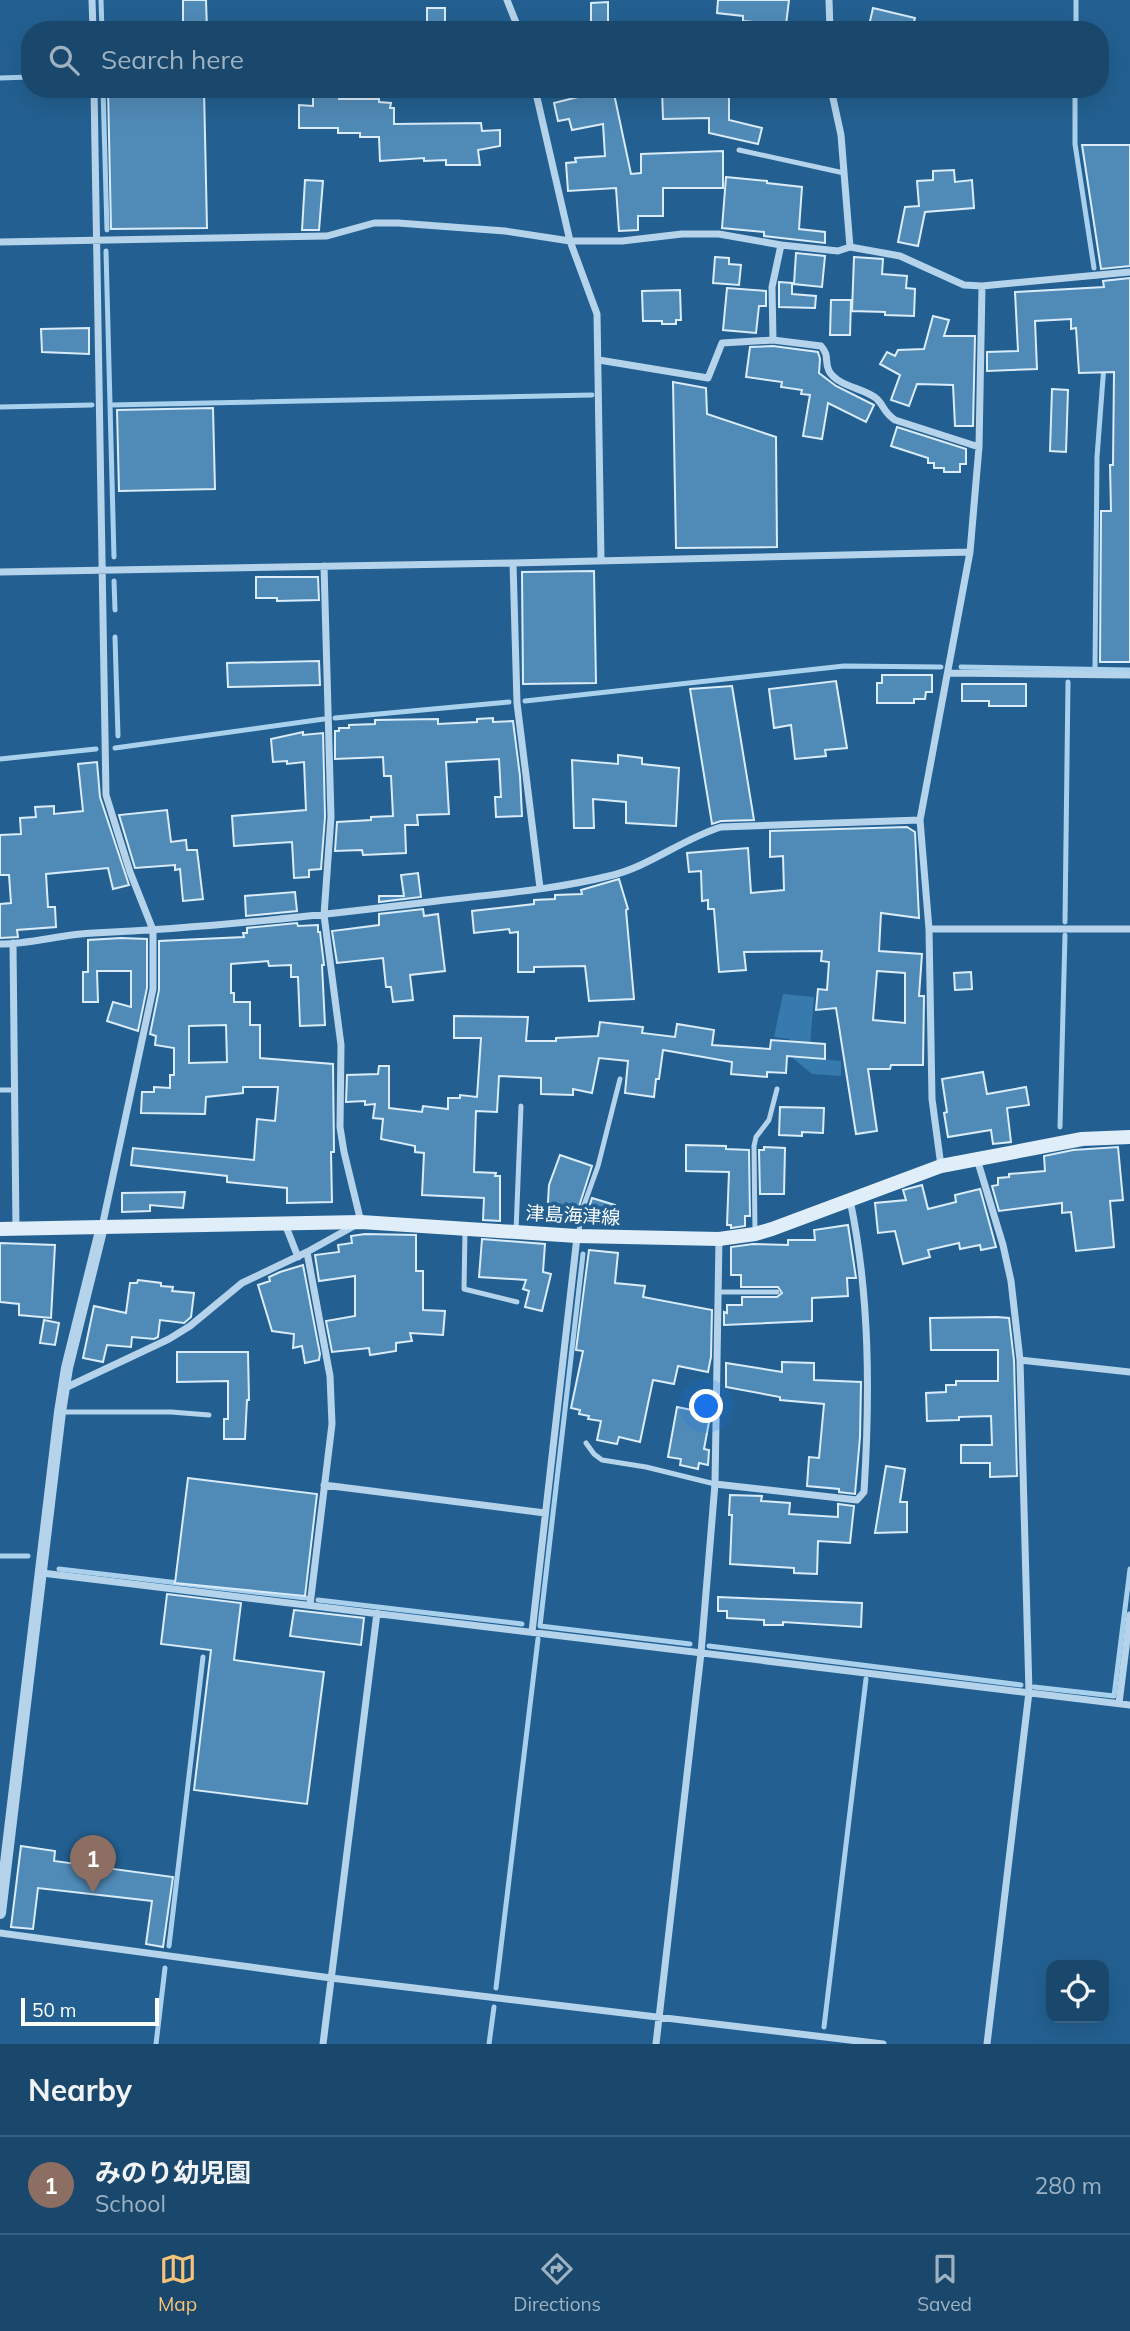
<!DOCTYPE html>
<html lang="en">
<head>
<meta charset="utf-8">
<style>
	body { margin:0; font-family:Mulish,"Noto Sans JP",sans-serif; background:#275275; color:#f1f3f6 }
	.controls { position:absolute; right:21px; bottom:21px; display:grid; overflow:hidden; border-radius:14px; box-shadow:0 7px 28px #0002 }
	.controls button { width:63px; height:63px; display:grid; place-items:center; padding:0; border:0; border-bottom:2px solid #386080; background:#1a486d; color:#f1f3f6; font:35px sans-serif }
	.scale { position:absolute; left:21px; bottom:18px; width:138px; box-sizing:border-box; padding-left:7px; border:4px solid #fff; border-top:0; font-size:19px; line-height:24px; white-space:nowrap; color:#fff; -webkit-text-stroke:5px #236091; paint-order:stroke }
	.you { position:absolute; left:707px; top:1407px; width:24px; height:24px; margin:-18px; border:5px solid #fff; border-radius:50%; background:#1a73e8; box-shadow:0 0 0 10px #1a73e833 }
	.badge { display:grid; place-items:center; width:46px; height:46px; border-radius:50%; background:#f7c378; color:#fff; font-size:23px; font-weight:700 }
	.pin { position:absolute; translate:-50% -58px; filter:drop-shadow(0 2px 4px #0008) }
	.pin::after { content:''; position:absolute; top:37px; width:24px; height:21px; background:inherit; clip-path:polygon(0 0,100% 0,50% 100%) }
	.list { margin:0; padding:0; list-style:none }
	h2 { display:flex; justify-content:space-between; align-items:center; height:91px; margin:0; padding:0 28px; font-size:30px }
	h2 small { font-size:23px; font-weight:400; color:#9fb2c2 }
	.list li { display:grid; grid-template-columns:46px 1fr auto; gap:21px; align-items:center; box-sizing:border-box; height:98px; padding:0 28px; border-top:2px solid #386080 }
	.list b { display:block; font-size:26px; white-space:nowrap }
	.list p { margin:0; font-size:23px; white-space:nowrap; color:#9fb2c2 }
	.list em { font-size:23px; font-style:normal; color:#9fb2c2 }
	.icon { flex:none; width:38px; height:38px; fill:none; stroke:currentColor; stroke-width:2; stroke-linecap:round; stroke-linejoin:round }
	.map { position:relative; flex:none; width:1130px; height:2044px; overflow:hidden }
	.search { position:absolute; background:#1a486d; box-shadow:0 7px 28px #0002; left:21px; right:21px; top:21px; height:77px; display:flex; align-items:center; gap:18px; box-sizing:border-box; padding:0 24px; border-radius:28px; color:#9fb2c2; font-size:26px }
	.sheet { height:189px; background:#1a486d }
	nav { display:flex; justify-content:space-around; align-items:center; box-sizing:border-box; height:98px; border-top:2px solid #386080; background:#1a486d; font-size:19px; color:#9fb2c2 }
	nav a { display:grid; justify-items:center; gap:4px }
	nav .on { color:#f7c378 }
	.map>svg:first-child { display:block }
	.green { fill:#377aae }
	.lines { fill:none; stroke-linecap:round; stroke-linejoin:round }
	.stream { stroke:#a9d1ed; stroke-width:5 }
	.building { fill:#508bb8; stroke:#daecf9; stroke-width:2; fill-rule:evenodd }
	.service { stroke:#b5d4ec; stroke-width:5 }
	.minor { stroke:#b5d4ec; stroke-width:7 }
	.tertiary { stroke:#b5d4ec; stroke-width:12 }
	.secondary { stroke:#e0eefa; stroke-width:14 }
	.labels { text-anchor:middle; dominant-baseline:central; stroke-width:7; stroke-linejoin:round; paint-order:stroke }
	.street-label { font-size:19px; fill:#fff; stroke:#236091 }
</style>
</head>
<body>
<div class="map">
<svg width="1130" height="2044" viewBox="0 0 1130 2044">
	<rect width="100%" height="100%" fill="#236091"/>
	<path class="green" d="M783,994l31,3 -5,61 32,3v15l-29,-2 -22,-18v-17l-16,-2z"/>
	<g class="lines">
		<path class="stream" d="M101,0l1,30
			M1076,30v-30
			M0,78l30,-1
			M103,89l4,141
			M1075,89v55l19,124
			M106,251l8,306
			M110,405l482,-10
			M0,407l92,-2
			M114,581l1,29
			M115,637l3,99
			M961,667l169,3
			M1095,669l2,-212 7,-92
			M525,701l319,-35 97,1
			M335,718l174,-16
			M115,748l209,-29
			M0,759l96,-10
			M1065,922l3,-240
			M1060,1127l5,-192
			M583,1254l-43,372 150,18
			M0,1556h28
			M59,1569l247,29
			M318,1600l204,24
			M709,1646l312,39
			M1034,1687l80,9 16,-127
			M169,1946l34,-289
			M496,1988l42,-349
			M824,2027l42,-348
			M156,2044l9,-76
			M489,2044l5,-37"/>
	</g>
	<path class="building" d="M183,0h23l1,30h-24z
		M718,0h71l-3,25 -43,-4v-5l-26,-3z
		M608,2v22h-17v-21z
		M427,8h18v22h-18z
		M873,8l42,10 -3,12h-44z
		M108,89h96l3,139 -96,1z
		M313,89h26v10h40v3l12,1 -1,5h4v16l87,-1 1,8 18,-1v16l-22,4 2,15h-34v-5l-22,1v-3l-44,3 -1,-24h-19v-4h-22v-5h-39v-23l14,1z
		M589,89h24l18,85 10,-1v-19l82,-3v37h-60v28h-25v14l-19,1 -3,-43 -48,3 -2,-28 10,-1 -1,-4 30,-2 -2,-32 -31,6 -3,-11 -11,2 -4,-18 24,-6 -1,-5z
		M662,89h55v4l12,-1v28l33,8 -4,16 -49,-11v-15l-46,1z
		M1082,145h48v121l-29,3z
		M954,170l1,12 17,-2 2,28 -49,4 -7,34 -20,-4 7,-35 14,-1 -2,-25 16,-1v-9z
		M726,177l41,4v2l35,4 -3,42 26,3v11l-61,-7v-4l-42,-4z
		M305,180l18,1 -4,49h-17z
		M796,253l29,3 -3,31 -28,-3z
		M715,257l14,1v6l12,1 -2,20 -26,-2z
		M854,257l29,2 -1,15 25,2 -1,12 9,1 -1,27 -29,-1v-3l-33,-1z
		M1130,278v384h-30l1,-151h10l-1,-46h3l1,-93 -35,1 -3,-45 -5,1v-10l-36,2 2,48 -50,2v-19l31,-1 -3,-59 89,-5 -1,-6z
		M779,282l13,1v11l24,2 -1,12 -36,-1z
		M727,288l39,3v15h-7l-3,27 -33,-3z
		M680,290l1,30h-5v4h-14v-3h-19l-1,-30z
		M831,300h20l-1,35h-20z
		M933,316l16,4 -5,16h31l-2,90h-18l-2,-41 -36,-1 -8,22 -18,-6 9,-25 -20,-11 7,-12 8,4 3,-6 26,-1z
		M89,328v26l-47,-2 -1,-23z
		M773,346l45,6 2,7 -1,14 17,13 38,19 -8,17 -38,-19 -6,36 -19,-3 7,-41 -9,-1 1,-4 -21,-3 1,-5 -36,-5 4,-30z
		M673,382l33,6 1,26 69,23 1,110 -101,1z
		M1052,389l16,1 -2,62 -16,-1z
		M213,408l2,81 -96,2 -2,-81z
		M897,427l69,22v15h-6v8h-16v-4h-10v-5h-6v-5l-37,-12z
		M594,571l2,112 -73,1 -1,-112z
		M256,577h62l1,23 -42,1v-3h-21z
		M319,661l1,24 -92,2 -1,-24z
		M882,675h50v17h-6l-1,7h-11v4h-37v-20h5z
		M836,681l11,67 -22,2 1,6 -31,3 -4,-34 -17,3 -5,-39z
		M962,684h64v22h-37v-5h-27z
		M732,686l22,134 -33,1 -9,3 -22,-135z
		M493,718v4l20,-1 7,55 2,40 -26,1 -1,-20h6l-2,-38 -53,3 3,52 -32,1 1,10h-13l1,28 -43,2 -1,-5 -27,1 2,-29 34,-2v-3l22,-1 -2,-40h-7l-1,-19 -48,2v-28h4v-3h10v-3l26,-1v-4l63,-1v5l39,-2v-3z
		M303,732v3l20,-2 2,84 -4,52 -12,1v7l-15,1 -2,-36 -58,4 -2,-30 74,-6 -2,-48 -17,2v-3l-14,1 -2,-23z
		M618,755l24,3v6l37,4 -3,58 -50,-3v-21l-33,-3 1,29h-20l-2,-68 46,4z
		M97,762l3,35 29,88 -16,4 -5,-21 -62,6 2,33h7l1,20 -39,3 1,7 -18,1v-34l11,-1 -2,-28h-9v-40l21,-1 -1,-16 16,-1 -1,-10 19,-1v8l29,-3 -5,-47z
		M167,810l4,32 15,-2 1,10h10l6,49 -20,2 -3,-32 -5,1v-5l-40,3 -16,-53z
		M907,827l8,5 4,86 -38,-5 -2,38 43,3 -3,42h5l-1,69h-32l-1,4h-22l9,62 -21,3 -20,-126 -20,2 2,-21 9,1 2,-28 -8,-1 1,-10 -78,1 2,18 -27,2 -5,-63h-6v-9l-6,1 -1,-30 -12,1 -2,-19 61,-5 3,45 33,-3 -1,-34 -13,1v-26zM877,971l28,2v50l-32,-3z
		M418,873l3,24 -42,5v-6h25l-3,-21z
		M619,879l9,30 -2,1 8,89 -45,2 -4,-35 -51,1v5h-16v-40l-8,1 -1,-4 -35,4 -2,-22 62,-7v-4l21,-1v-4l27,-1 -1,-4z
		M295,892l2,19 -51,5 -1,-20z
		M423,909l1,7 14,-2 7,57 -35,4 3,25 -20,2 -2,-15h-5l-3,-29 -46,5 -5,-32 47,-6v-11z
		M297,923l1,3 20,-1v7h2l4,33h-2l3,60 -25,1 -2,-49h-7v-12l-22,1 -1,-5 -37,3v29h3v9h16v23h10v33l73,6 1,88h-3l1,50 -45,1v-15l-60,-6v-6l-96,-11 2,-17 121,12 3,-41 18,2 3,-34h-35v6l-37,4 -1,17 -64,-1 1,-21h12v-5l16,1v-13h4v-27l-19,-3 1,-9 -6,-2 9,-44v-49l85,-4 -1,-4h4v-5zM226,1025l1,37 -38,1v-37z
		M121,938l26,1v49l-9,43 -31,-10 6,-19 18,5v-36h-34l1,31h-15v-30h5v-32z
		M971,972l1,17 -17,1 -1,-17z
		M454,1016l74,1 -2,24h30v-3l42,-2 2,-14 43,5 -1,6 33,4 2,-13 37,6 -2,15 58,4 1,-9 54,4v15l-38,-3 -1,17 -19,-1v5l-36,-3 1,-12 -69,-12 -4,29h-3l-2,18 -29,-4 3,-32 -29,-3 -7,35 -19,-4v6l-32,-1v-16l-42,-2 -2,36 -21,-1 -2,61 22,1 -1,3h5v45l-17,-1 1,-22 -62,-3 2,-42 -9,-1v-6l-34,-7 2,-20 -10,-1 2,-14 -10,1v-4l-19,1 1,-27 31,-1 1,-8h10v42l33,4 1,-6 25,3v-11h12v-3l17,2 4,-59h-27z
		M983,1072l4,22 39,-7 3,18 -22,3 4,34 -18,2 -2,-14 -43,7 -4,-24 3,-1 -5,-33z
		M780,1107l44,1 -1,25 -21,-1v4l-23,-1z
		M686,1145l40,1v3l23,1 1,66h-5v10l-14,2v-3h-4l2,-53 -43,-1z
		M764,1147l21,1 -1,46h-24l-1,-44h5z
		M1118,1147l5,53 -13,1 4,46 -38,4 -5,-39 -9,1v-10l-63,8 -7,-25 6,-1v-7l11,-1v-3l36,-3 -1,-15 29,-6z
		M560,1155l32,11 -17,53 -28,-1 2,-33z
		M922,1185l6,24 28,-7 -1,-7 25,-6 16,58 -15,3 -1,-5 -20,4 -1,-6 -31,7 2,7 -27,7 -8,-33 -17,2 -3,-30 31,-3 -3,-10z
		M185,1192l-2,16 -33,-3v6l-28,1v-19z
		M592,1198l23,7 -5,22 -25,-7z
		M848,1225l8,53h-9l1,18 -36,2v23l-88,4v-13l3,1v-8h15v-8h35l5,-4 -4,-6h-37v-12h-10v-28l22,-3 35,1v-5h27l-1,-10z
		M365,1234l51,1v36h7v39l22,1 -2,24 -33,-2 2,8 -16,2v8l-26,4 -1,-7 -37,4 -6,-31 29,-5v-40l-36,5 -4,-26 24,-3 -1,-7 14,-2 -1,-7z
		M482,1239l63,5 -2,28 8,2 -9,37 -17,-4 4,-16 -6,-2 3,-9 -47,-3z
		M0,1243l55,2 -4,73 -32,-3v-11l-19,-2z
		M589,1250l29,3 -3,30 30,3 -2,11 69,13 -1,47 -3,15 -30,-6 -4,18 -21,-4 -13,62 -21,-5 -2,7 -20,-4 4,-19 -13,-2 1,-3 -10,-2 1,-4 -9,-2 12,-57 -7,-1z
		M303,1265l17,89 -1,6 -14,3 -3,-17 -9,2 1,-14 -22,-3 -14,-46 12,-4 -1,-4 11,-5z
		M138,1280l23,3v3l12,1 -1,4 22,2 -3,24 -7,6 -24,-3 -2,17 -4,2 -22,-2 -1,10 -24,-2 -4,17 -20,-4 11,-52 32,7 4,-30h7z
		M997,1317l12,1 5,42 3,116 -27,1v-14h-29v-18h31l-1,-29 -32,1v3l-32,1 -1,-28 20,-1v-7h10v-4h42v-31h-67l-1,-32z
		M44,1320l15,3 -4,22 -15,-2z
		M177,1352h71l1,48h-2l-2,39h-21v-20h4v-38l-51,1z
		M782,1362l32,1v17l47,2 -1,55 -5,57 -16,-2v-3l-32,-3 2,-29 10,1 5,-54 -44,-4v-3l-54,-10v-24l56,9z
		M677,1407l30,6 -1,3 4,1 -6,32 5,1 -1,15 -9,-2 -1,6 -18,-4 1,-6 -13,-2z
		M886,1466l19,3 -5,33h7v30l-32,1z
		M188,1478l129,16 -12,102 -130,-13z
		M730,1495l32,1 -1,5 29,2 -1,11 49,3v-13l16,2 -4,37 -32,-2 -1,33 -23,-1v-5l-64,-4 2,-49h-3z
		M167,1594l74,9 -7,57 90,12 -17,132 -113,-14 17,-140 -50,-6z
		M718,1597l144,6 -1,24 -78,-5v3h-19v-5l-37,-2v-7h-9z
		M294,1610l70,8 -3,27 -71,-9z
		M21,1846l34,5 -1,10 119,16 -10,70 -17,-3 6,-43 -114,-13 -5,41 -22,-2z"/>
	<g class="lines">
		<path class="service" d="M739,150l105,23
			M0,1090h15
			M465,1231l-1,58 53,13
			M516,1231l5,-125
			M579,1234l1,-18 18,-50 22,-87
			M755,1234l-1,-88 2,-9 13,-17 8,-31
			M718,1292h59
			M62,1412h109l38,3
			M586,1443l8,11 8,6 44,7 69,17"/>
		<path class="minor" d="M92,0l1,30
			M507,0l12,30
			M829,0l1,30
			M94,89l12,706 24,77 23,58v59l-51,238
			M535,89l35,152 27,73 4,246
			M812,89l19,4
			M831,89l10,46 9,112
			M0,242l327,-6 47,-13h24l107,8 65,10h52l60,-7h37l62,11 57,6 12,-4 50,9 64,29 18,1 148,-14
			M773,340l-1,-53 9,-42
			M599,360l109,18 14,-35 51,-3 48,6c9,10 3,15 8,25 9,16 36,17 48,28 8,8 6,13 18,21l84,27
			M513,563l4,140 23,185
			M0,572l513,-9 457,-11
			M948,673l182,2
			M929,929h201
			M13,943l3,286
			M0,944c31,0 63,-10 94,-11 115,-5 229,-18 343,-32 57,-7 116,-11 172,-25 40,-9 73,-37 112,-49l199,-7
			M977,1159l26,86 8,36 9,79 9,332 -42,352
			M941,1166l-9,-67 -3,-170 -9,-109 50,-268 9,-105 3,-161
			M285,1224l13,33
			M307,1252l23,124 2,48 -22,181
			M1020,1360l110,12
			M65,1388l104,-49 21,-13 52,-43 65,-31 54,-30 -17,-70 -4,-25 1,-82 -17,-130 7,-98 -7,-251
			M715,1484l142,16 7,-8c6,-97 6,-197 -14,-292
			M324,1485l221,28
			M42,1573l1088,132
			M532,1632l45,-395
			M1119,1703l11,-88
			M0,1933l331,45 552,66
			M323,2044l54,-431
			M656,2044l45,-391 14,-169 4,-245"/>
		<path class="tertiary" d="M0,1913l60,-501 7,-44 35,-141"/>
		<path class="secondary" d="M0,1229l361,-7 216,14 142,3 36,-5 17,-5 169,-63 141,-27 48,-2"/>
	</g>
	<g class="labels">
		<g class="street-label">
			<text transform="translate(573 1215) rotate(3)">津島海津線</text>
		</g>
	</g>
</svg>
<div class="controls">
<button><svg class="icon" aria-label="locate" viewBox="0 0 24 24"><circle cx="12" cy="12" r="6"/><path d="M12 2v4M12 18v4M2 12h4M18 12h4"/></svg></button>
</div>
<div class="scale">50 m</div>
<div class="you"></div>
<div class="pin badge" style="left:93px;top:1893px;background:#8d6e63">1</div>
<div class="search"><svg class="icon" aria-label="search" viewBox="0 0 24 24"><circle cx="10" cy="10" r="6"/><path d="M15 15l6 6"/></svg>Search here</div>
</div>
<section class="sheet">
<h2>Nearby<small></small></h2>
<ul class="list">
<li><span class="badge" style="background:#8d6e63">1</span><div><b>みのり幼児園</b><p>School</p></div><em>280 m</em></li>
</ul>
</section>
<nav>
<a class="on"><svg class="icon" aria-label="map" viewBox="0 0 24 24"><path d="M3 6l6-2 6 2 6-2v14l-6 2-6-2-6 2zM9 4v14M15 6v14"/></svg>Map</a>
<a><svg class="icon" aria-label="directions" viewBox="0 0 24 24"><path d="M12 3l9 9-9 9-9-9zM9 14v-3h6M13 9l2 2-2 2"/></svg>Directions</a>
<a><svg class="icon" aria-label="saved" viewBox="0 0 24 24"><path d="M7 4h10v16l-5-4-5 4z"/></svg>Saved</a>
</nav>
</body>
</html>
